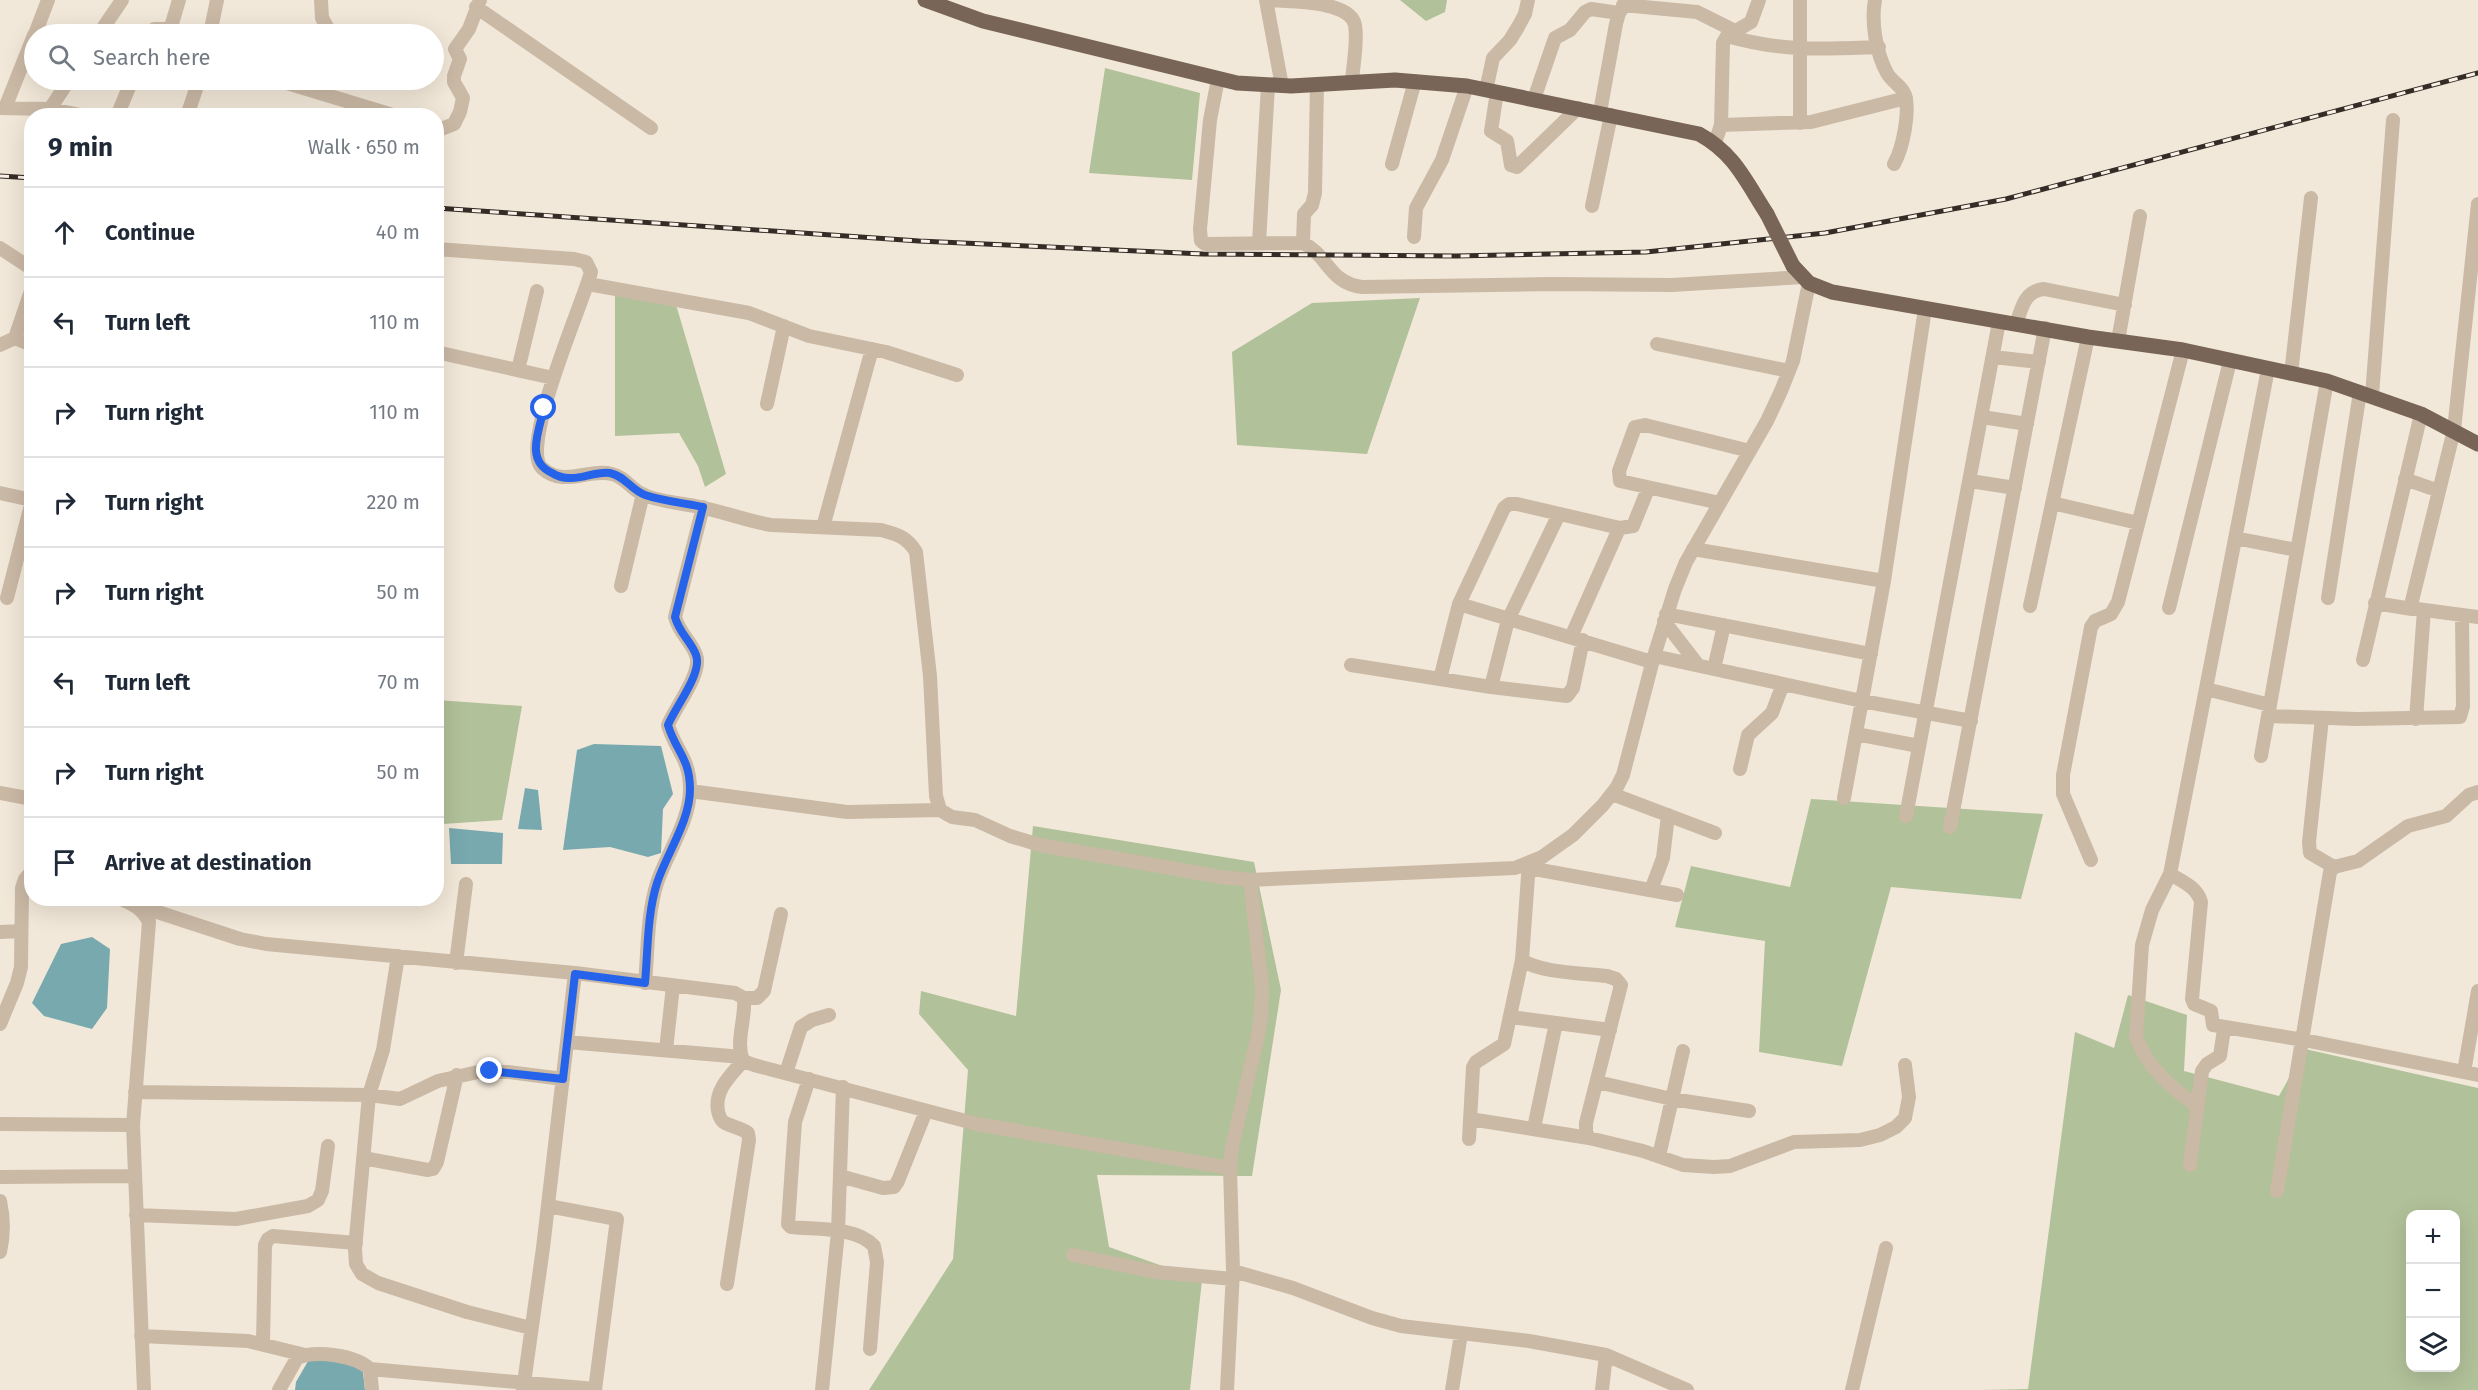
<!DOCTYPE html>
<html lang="en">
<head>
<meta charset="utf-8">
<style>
	body { margin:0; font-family:"Fira Sans",sans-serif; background:#f2f2f3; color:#1f2937 }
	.controls { position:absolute; right:18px; bottom:18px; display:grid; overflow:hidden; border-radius:12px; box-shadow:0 6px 24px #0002 }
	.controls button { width:54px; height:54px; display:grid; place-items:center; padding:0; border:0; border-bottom:2px solid #e0e1e3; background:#fff; color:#1f2937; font:30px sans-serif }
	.stop { position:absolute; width:18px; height:18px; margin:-14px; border:4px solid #2563eb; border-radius:50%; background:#fff }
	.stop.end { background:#2563eb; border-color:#fff; box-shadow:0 2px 6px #0008 }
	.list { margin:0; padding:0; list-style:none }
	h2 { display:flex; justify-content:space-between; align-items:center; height:78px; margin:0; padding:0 24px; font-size:26px }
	h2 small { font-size:20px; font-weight:400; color:#747a83 }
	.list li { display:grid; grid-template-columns:39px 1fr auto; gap:18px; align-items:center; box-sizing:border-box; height:90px; padding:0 24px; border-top:2px solid #e0e1e3 }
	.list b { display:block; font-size:22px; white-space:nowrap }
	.list em { font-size:20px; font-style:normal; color:#747a83 }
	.icon { flex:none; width:33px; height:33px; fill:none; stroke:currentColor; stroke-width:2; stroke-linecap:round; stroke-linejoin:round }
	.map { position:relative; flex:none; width:2478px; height:1390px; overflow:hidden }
	.search { position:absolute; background:#fff; box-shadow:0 6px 24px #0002; left:24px; top:24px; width:420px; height:66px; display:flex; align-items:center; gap:15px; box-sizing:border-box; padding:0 21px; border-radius:33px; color:#747a83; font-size:22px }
	.panel { position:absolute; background:#fff; box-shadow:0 6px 24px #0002; left:24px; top:108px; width:420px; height:798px; border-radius:24px }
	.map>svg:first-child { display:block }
	.green { fill:#b1c199; fill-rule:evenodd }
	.water { fill:#78a9af }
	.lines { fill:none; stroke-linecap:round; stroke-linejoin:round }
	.minor { stroke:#cab9a5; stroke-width:14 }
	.major { stroke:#786557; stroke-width:15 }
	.rail-casing { stroke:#362c27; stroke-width:5 }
	.rail { stroke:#faf2e6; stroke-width:3; stroke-dasharray:9; stroke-linecap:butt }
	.major-bridge { stroke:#786557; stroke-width:15 }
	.route { stroke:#2563eb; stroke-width:8 }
</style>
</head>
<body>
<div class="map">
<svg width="2478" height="1390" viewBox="0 0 2478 1390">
	<rect width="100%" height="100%" fill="#f2e8d9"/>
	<path class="green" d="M1400,0h47l-2,12 -19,9z
		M1105,68l95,25 -8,87 -103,-7z
		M615,295l50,3 12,10 49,166 -21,13 -7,-21 -19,-33 -64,3z
		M1420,298l-53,156 -130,-9 -5,-93 80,-49z
		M437,700l85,6 -20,114 -59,4 -6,13z
		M1811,799l232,15 -22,85 -130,-12 -49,179 -83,-14 6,-111 -90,-14 16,-61 99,21z
		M1033,826l221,36 27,128 -29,186 -155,-1 12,72 93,33 -12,110h-321l84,-131 15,-189 -49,-56 2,-23 95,25z
		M2128,995l59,20 -3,56 95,25 26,-47 173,39v302h-497l47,-1 47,-357 39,16zM2410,1214h46v154h-46z"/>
	<path class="water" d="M594,744l67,2 12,48 -10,15 -2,44 -13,4 -38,-10 -47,3 14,-100z
		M525,788l13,2 4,40 -24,-1z
		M449,828l54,5 -1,31h-51z
		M92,937l18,12 -3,59 -15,21 -48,-13 -12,-13 29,-59z
		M311,1356l51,8 3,26h-70l1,-8z"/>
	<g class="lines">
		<path class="minor" d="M321,0l1,18 9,16
			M1266,0l16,86
			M1269,0c21,2 81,0 86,25 3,17 -2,39 -3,57
			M1875,0c-4,22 1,53 12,73 5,9 15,13 18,22 5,17 -2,53 -11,69
			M1623,5l74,7 38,19
			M476,7l175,121
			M35,34l13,-34
			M99,34l23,-34
			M150,34l4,-5h13l4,-2 8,-27
			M210,34l7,-34
			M1727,36c56,16 95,13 152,11
			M1218,79l-8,41 -10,109 1,12 4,3 98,-1c25,12 26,40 59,44l189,-3 121,1 131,-8
			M277,80l119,36
			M1486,90l7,-32 17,-18 8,-13 7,-13 3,-14
			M1497,92l-6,39 16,10 4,24 6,2 61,-59
			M1534,99l21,-61 15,-8 15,-18 6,-3 28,4
			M0,108l50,1 36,7
			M5,108l29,-73
			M50,109l19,-29
			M1600,112l16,-88 3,-11 9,-13
			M117,116l15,-36
			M187,116l12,-36
			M1800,123v-123
			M1721,125l90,-3 95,-24
			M436,131l18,-7 6,-12 3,-14 -9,-16v-6l6,-17 -5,-10 14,-20 11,-29
			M1715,143l6,-18 2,-82 4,-7 24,-14 8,-22
			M1392,164l23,-83
			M2478,204l-24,226 -43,175 1,4h5l61,8
			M1592,206l19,-91
			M1414,237l2,-29 26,-48 25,-74
			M1259,243l9,-158
			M1303,243l1,-29 8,-9 3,-12 2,-109
			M0,248l32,21
			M436,249l138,10 12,3 5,10c-8,31 -72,175 -49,196 22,20 46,0 70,6 13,3 18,14 30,20 17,8 40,9 58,13 24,5 47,14 71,18l110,5c16,4 26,7 35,22l14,124 6,120 4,14 12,7 23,3 35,16 30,9 181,32 29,3 265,-12 27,-11 31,-22 30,-30 14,-18 6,-12 31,-119 21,-67 11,-27 81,-141 14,-30 12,-30 16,-78
			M588,284l161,29 60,23 77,16 71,23
			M436,307v7
			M2016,324c6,-16 8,-33 28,-35l81,16
			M15,338l17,7
			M2118,341l22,-125
			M1657,344l132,27
			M0,345l15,-7 17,-50
			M436,352l117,26
			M1993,357l46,5
			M518,370l19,-79
			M2291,374l20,-176
			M2372,396l21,-276
			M767,404l17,-78
			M1982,417l45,7
			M2405,479l34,12
			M1970,481l45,7
			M0,493l32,7
			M1720,503l-100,-22 -1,-10 16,-44 10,-2 105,26
			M2052,503l86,20
			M823,527l49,-178
			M2235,538l62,12
			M1693,549l191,32 -40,217
			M1884,581l41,-272
			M621,586l22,-92
			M7,598l25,-97
			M2328,598l32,-206
			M2375,603l37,6
			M1459,604l193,58
			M2030,606l58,-269
			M2169,608l61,-247
			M1666,614l205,40
			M1664,621l34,44
			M1571,637l47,-106 2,-3 13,-2 15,-37
			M1654,656l208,45 109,20
			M2363,660l58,-246
			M1351,665l140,22 76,9 6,-8 10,-48
			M1714,669l10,-44
			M1440,679l19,-75 45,-96 5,-4h8l103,24
			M1491,687l17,-67 51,-106
			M2206,689l64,16
			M2268,716l89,3 103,-2 3,-11 -1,-91
			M2322,718l-13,124 1,11 24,14
			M2416,719l8,-109
			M1856,734l63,12
			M2261,756l66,-375
			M1740,769l8,-34 24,-22 11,-29
			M690,791l157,21 93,-2
			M0,793l32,6
			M1612,794l103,39
			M1906,816l93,-494
			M1950,827l95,-499
			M2091,860l-28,-66v-19l28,-148 4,-6 16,-7 7,-12 65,-252
			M1529,862l-7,98c18,13 62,13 85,16l9,3 5,6 -35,138v9l3,6 54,13 40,14 31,2 16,-1 64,-24 66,-2 20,-5 16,-8 9,-9 4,-21 -4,-32
			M1529,868l148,27
			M2170,874c13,8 27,13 31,28l-9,97 2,5 17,7 2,14 91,15 174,35
			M1651,890l12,-32 5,-43
			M119,898c14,6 24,11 30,24l-16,203 11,265
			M133,904l107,35 26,5 309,29 160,20 9,5c2,21 -9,43 -1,63l11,4 223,59 253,44
			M0,932l20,-1
			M398,956l-15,94 -14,45 -14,154 1,15 6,10 16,9 89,29 64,16
			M456,963l10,-79
			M645,983c3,-33 2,-68 12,-100 10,-30 33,-62 33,-94 0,-31 -15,-39 -22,-64 7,-18 35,-52 28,-70 -5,-14 -17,-22 -21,-38l28,-110
			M744,998h13l7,-7 17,-77
			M1511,1017l99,13
			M0,1024l17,-41 4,-16 1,-79 3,-9 7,-8
			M567,1042l175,15
			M666,1050l7,-64
			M2464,1072l14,-81
			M786,1073l15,-46 11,-7 17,-5
			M809,1079l-14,43 -7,102 3,3c25,3 64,-1 83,19l3,16 -7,87
			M1597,1082l75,17 77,12
			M135,1092l234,3 31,4 38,-18 40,-9h30l55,7
			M2197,1106c-27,-19 -49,-38 -61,-69l6,-92 10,-35 18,-36 98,-505
			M1470,1119l119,19
			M0,1124l133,1
			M1534,1128l22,-105
			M1469,1139l4,-72 3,-5 28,-18 18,-84
			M1659,1156l24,-105
			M363,1158l65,12 5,-1 4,-7 20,-87
			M2190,1165l12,-94 5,-7 13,-8 4,-27
			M840,1176l43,12 11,-1 4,-6 28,-70
			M0,1177l134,-1
			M2277,1191l53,-319 4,-5 24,-6 50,-35 38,-10 23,-21 9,-3
			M0,1201c4,18 4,34 0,51
			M548,1206l69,13 -22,171
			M136,1215l100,4 72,-13 10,-6 4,-9 6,-45
			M1073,1255l83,17 77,7
			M1233,1271l60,17 79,30 29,8 128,15 77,14 81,35
			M727,1284l22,-144 -1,-7c-7,-5 -15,-6 -23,-10 -4,-2 -6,-7 -7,-12 -4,-21 13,-36 25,-50
			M141,1336l107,5 57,14
			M263,1343l2,-98 3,-6 5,-3 83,7
			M370,1369l225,20
			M279,1390l18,-32c19,-8 58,-3 73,11l2,21
			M523,1390l20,-142 32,-275
			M822,1390l16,-158 5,-145
			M1227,1390l6,-119 -3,-103 2,-21 26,-112 3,-22 1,-25 -12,-108
			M1452,1390l9,-56
			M1602,1390l4,-35
			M1852,1390l34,-142"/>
		<path class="major" d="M925,0l58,21 254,62 54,3 104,-6 72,6 232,48c36,20 46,46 68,80
			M1793,266l16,17 23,9 256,45 95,13 144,31 94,33 57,30"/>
		<g class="rail-casing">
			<path id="rail" d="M0,176l32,2
				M436,208l483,33 284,13 253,2 190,-4 179,-19 181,-34 472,-126"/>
		</g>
		<use href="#rail" class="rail"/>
		<path class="major-bridge" d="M1767,214l26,52"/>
	</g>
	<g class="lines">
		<path class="route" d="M490,1071l73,8 12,-105 70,9c3,-33 2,-68 12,-100 10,-30 33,-62 33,-94 0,-31 -15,-39 -22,-64 7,-18 35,-52 28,-70 -5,-14 -17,-22 -21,-38l28,-110c-19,-4 -40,-6 -58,-12 -14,-5 -20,-19 -35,-22 -14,-2 -27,6 -41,5 -6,0 -12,-2 -17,-5 -27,-12 -13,-42 -8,-65"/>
	</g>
</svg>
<div class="controls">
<button>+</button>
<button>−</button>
<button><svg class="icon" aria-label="layers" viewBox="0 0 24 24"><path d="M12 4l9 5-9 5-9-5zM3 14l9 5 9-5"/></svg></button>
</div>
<div class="stop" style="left:544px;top:408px"></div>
<div class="stop end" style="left:490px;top:1071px"></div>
<div class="search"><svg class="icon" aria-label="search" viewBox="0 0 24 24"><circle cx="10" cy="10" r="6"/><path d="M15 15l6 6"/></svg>Search here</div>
<section class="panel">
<h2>9 min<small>Walk · 650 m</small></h2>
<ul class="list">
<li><svg class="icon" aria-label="ahead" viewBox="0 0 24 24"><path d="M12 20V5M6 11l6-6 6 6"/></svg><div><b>Continue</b></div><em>40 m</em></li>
<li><svg class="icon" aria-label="left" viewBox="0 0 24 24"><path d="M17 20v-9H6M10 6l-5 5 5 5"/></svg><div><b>Turn left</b></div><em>110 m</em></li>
<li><svg class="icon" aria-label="right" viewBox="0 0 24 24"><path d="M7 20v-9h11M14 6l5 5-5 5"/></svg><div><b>Turn right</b></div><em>110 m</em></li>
<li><svg class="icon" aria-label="right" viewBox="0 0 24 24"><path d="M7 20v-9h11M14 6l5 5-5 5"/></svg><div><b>Turn right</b></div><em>220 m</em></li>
<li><svg class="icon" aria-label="right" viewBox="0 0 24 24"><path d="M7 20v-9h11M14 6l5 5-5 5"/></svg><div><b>Turn right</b></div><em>50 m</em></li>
<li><svg class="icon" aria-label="left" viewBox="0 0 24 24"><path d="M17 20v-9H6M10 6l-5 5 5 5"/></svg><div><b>Turn left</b></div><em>70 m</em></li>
<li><svg class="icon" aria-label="right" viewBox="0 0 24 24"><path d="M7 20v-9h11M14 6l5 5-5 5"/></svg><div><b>Turn right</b></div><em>50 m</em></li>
<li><svg class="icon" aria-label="arrive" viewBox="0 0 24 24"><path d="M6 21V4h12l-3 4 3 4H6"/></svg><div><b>Arrive at destination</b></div></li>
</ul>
</section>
</div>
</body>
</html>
